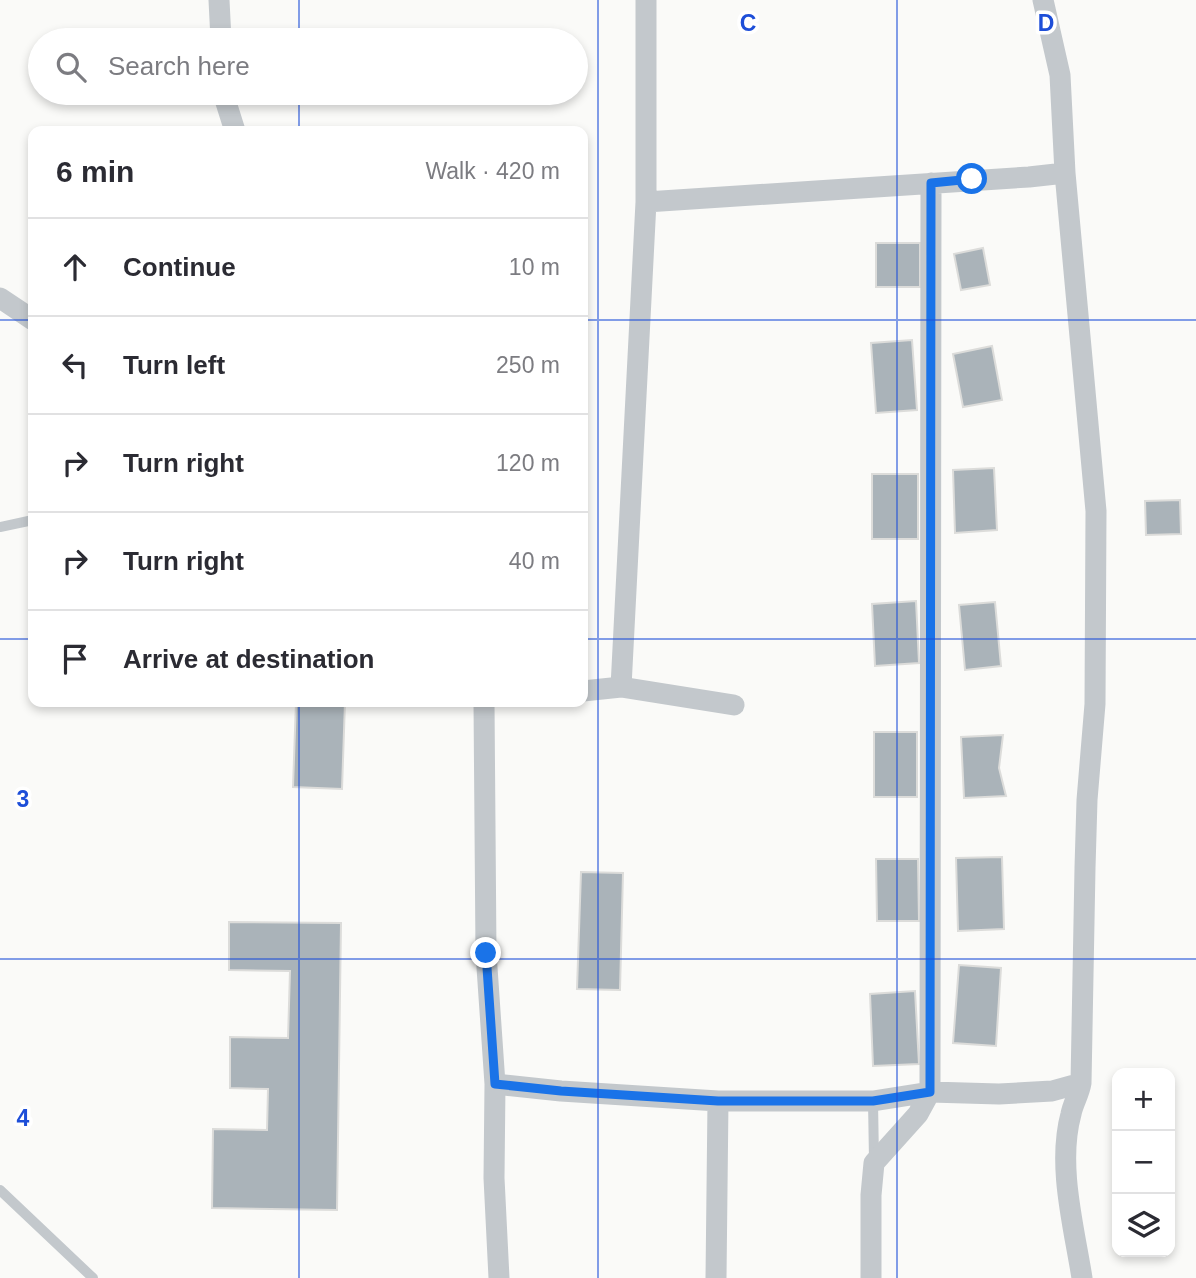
<!DOCTYPE html>
<html lang="en">
<head>
<meta charset="utf-8">
<style>
	body { margin:0; font-family:Helvetica,sans-serif; background:#f2f2f3; color:#2b2b33 }
	.controls { position:absolute; right:21px; bottom:21px; display:grid; overflow:hidden; border-radius:14px; box-shadow:0 4px 10px #0003 }
	.controls button { width:63px; height:63px; display:grid; place-items:center; padding:0; border:0; border-bottom:2px solid #e1e1e2; background:#fff; color:#2b2b33; font:35px sans-serif }
	.stop { position:absolute; width:21px; height:21px; margin:-16px; border:5px solid #1a73e8; border-radius:50%; background:#fff }
	.stop.end { background:#1a73e8; border-color:#fff; box-shadow:0 2px 7px #0008 }
	.list { margin:0; padding:0; list-style:none }
	h2 { display:flex; justify-content:space-between; align-items:center; height:91px; margin:0; padding:0 28px; font-size:30px }
	h2 small { font-size:23px; font-weight:400; color:#7c7c81 }
	.list li { display:grid; grid-template-columns:46px 1fr auto; gap:21px; align-items:center; box-sizing:border-box; height:98px; padding:0 28px; border-top:2px solid #e1e1e2 }
	.list b { display:block; font-size:26px; white-space:nowrap }
	.list em { font-size:23px; font-style:normal; color:#7c7c81 }
	.icon { flex:none; width:38px; height:38px; fill:none; stroke:currentColor; stroke-width:2; stroke-linecap:round; stroke-linejoin:round }
	.map { position:relative; flex:none; width:1196px; height:1278px; overflow:hidden }
	.search { position:absolute; background:#fff; box-shadow:0 4px 10px #0003; left:28px; top:28px; width:560px; height:77px; display:flex; align-items:center; gap:18px; box-sizing:border-box; padding:0 24px; border-radius:38px; color:#7c7c81; font-size:26px }
	.panel { position:absolute; background:#fff; box-shadow:0 4px 10px #0003; left:28px; top:126px; width:560px; height:581px; border-radius:14px }
	.map>svg:first-child { display:block }
	.building { fill:#aab3b9; stroke:#dcdcda; stroke-width:2 }
	.lines { fill:none; stroke-linecap:round; stroke-linejoin:round }
	.service { stroke:#c3c8cc; stroke-width:10 }
	.minor { stroke:#c3c8cc; stroke-width:21 }
	.route { stroke:#1a73e8; stroke-width:9 }
	.grid { fill:none; stroke:#1d4ed8; stroke-width:2; stroke-opacity:0.55 }
	.grid-label { font-size:23px; text-anchor:middle; font-weight:bold; fill:#1d4ed8; stroke:#fff; stroke-width:7; stroke-linejoin:round; paint-order:stroke }
</style>
</head>
<body>
<div class="map">
<svg width="1196" height="1278" viewBox="0 0 1196 1278">
	<rect width="100%" height="100%" fill="#fafaf8"/>
	<path class="building" d="M876,243h44v44h-44z
		M983,248l7,37 -29,5 -7,-36z
		M912,340l5,70 -41,3 -5,-70z
		M992,346l10,54 -39,7 -10,-53z
		M994,468l3,62 -42,3 -2,-63z
		M872,474h46v65h-46z
		M1180,500l1,34 -35,1 -1,-34z
		M916,601l3,62 -44,3 -3,-62z
		M995,602l6,64 -36,4 -6,-65z
		M296,702h49l-3,87 -49,-2z
		M874,732h43v65h-43z
		M1003,735l-4,33 7,28 -42,2 -3,-61z
		M1002,857l2,72 -46,2 -2,-73z
		M876,859h42l1,62h-42z
		M581,872l42,1 -3,117 -43,-1z
		M229,922l112,1 -4,287 -125,-2 1,-79 54,1 1,-41 -38,-1v-51l58,1 2,-67 -61,-1z
		M959,965l42,3 -5,78 -43,-3z
		M915,991l4,73 -46,2 -3,-72z"/>
	<g class="lines">
		<path class="service" d="M0,527l33,-7
			M873,1101l1,59
			M0,1190l93,88"/>
		<path class="minor" d="M219,0l2,40
			M223,93l12,38
			M646,202l383,-25 36,-4
			M0,298l33,22
			M621,687l25,-485v-202
			M583,691l38,-4 113,18
			M484,702l2,251 9,131 -1,94 5,100
			M1081,1083c-2,12 -8,20 -10,31 -14,51 3,113 11,164
			M495,1084l66,7 157,10h155l57,-9 69,2 53,-3 29,-8 4,-215 2,-68 8,-96 1,-193 -31,-338 -5,-98 -17,-75
			M716,1278l2,-177
			M871,1278v-83l3,-32 44,-49 12,-22 1,-909"/>
	</g>
	<g class="lines">
		<path class="route" d="M486,953l9,131 66,7 157,10h155l57,-9 1,-909 41,-4"/>
	</g>
	<path class="grid" d="M299,0v40M598,0v1278M897,0v1278M299,93v38M0,320h33M583,320h613M0,639h33M583,639h613M299,702v576M0,959h1196"/>
	<g class="grid-label">
		<text x="748" y="31">C</text>
		<text x="1046" y="31">D</text>
		<text x="23" y="807">3</text>
		<text x="23" y="1126">4</text>
	</g>
</svg>
<div class="controls">
<button>+</button>
<button>−</button>
<button><svg class="icon" aria-label="layers" viewBox="0 0 24 24"><path d="M12 4l9 5-9 5-9-5zM3 14l9 5 9-5"/></svg></button>
</div>
<div class="stop" style="left:972px;top:179px"></div>
<div class="stop end" style="left:486px;top:953px"></div>
<div class="search"><svg class="icon" aria-label="search" viewBox="0 0 24 24"><circle cx="10" cy="10" r="6"/><path d="M15 15l6 6"/></svg>Search here</div>
<section class="panel">
<h2>6 min<small>Walk · 420 m</small></h2>
<ul class="list">
<li><svg class="icon" aria-label="ahead" viewBox="0 0 24 24"><path d="M12 20V5M6 11l6-6 6 6"/></svg><div><b>Continue</b></div><em>10 m</em></li>
<li><svg class="icon" aria-label="left" viewBox="0 0 24 24"><path d="M17 20v-9H6M10 6l-5 5 5 5"/></svg><div><b>Turn left</b></div><em>250 m</em></li>
<li><svg class="icon" aria-label="right" viewBox="0 0 24 24"><path d="M7 20v-9h11M14 6l5 5-5 5"/></svg><div><b>Turn right</b></div><em>120 m</em></li>
<li><svg class="icon" aria-label="right" viewBox="0 0 24 24"><path d="M7 20v-9h11M14 6l5 5-5 5"/></svg><div><b>Turn right</b></div><em>40 m</em></li>
<li><svg class="icon" aria-label="arrive" viewBox="0 0 24 24"><path d="M6 21V4h12l-3 4 3 4H6"/></svg><div><b>Arrive at destination</b></div></li>
</ul>
</section>
</div>
</body>
</html>
